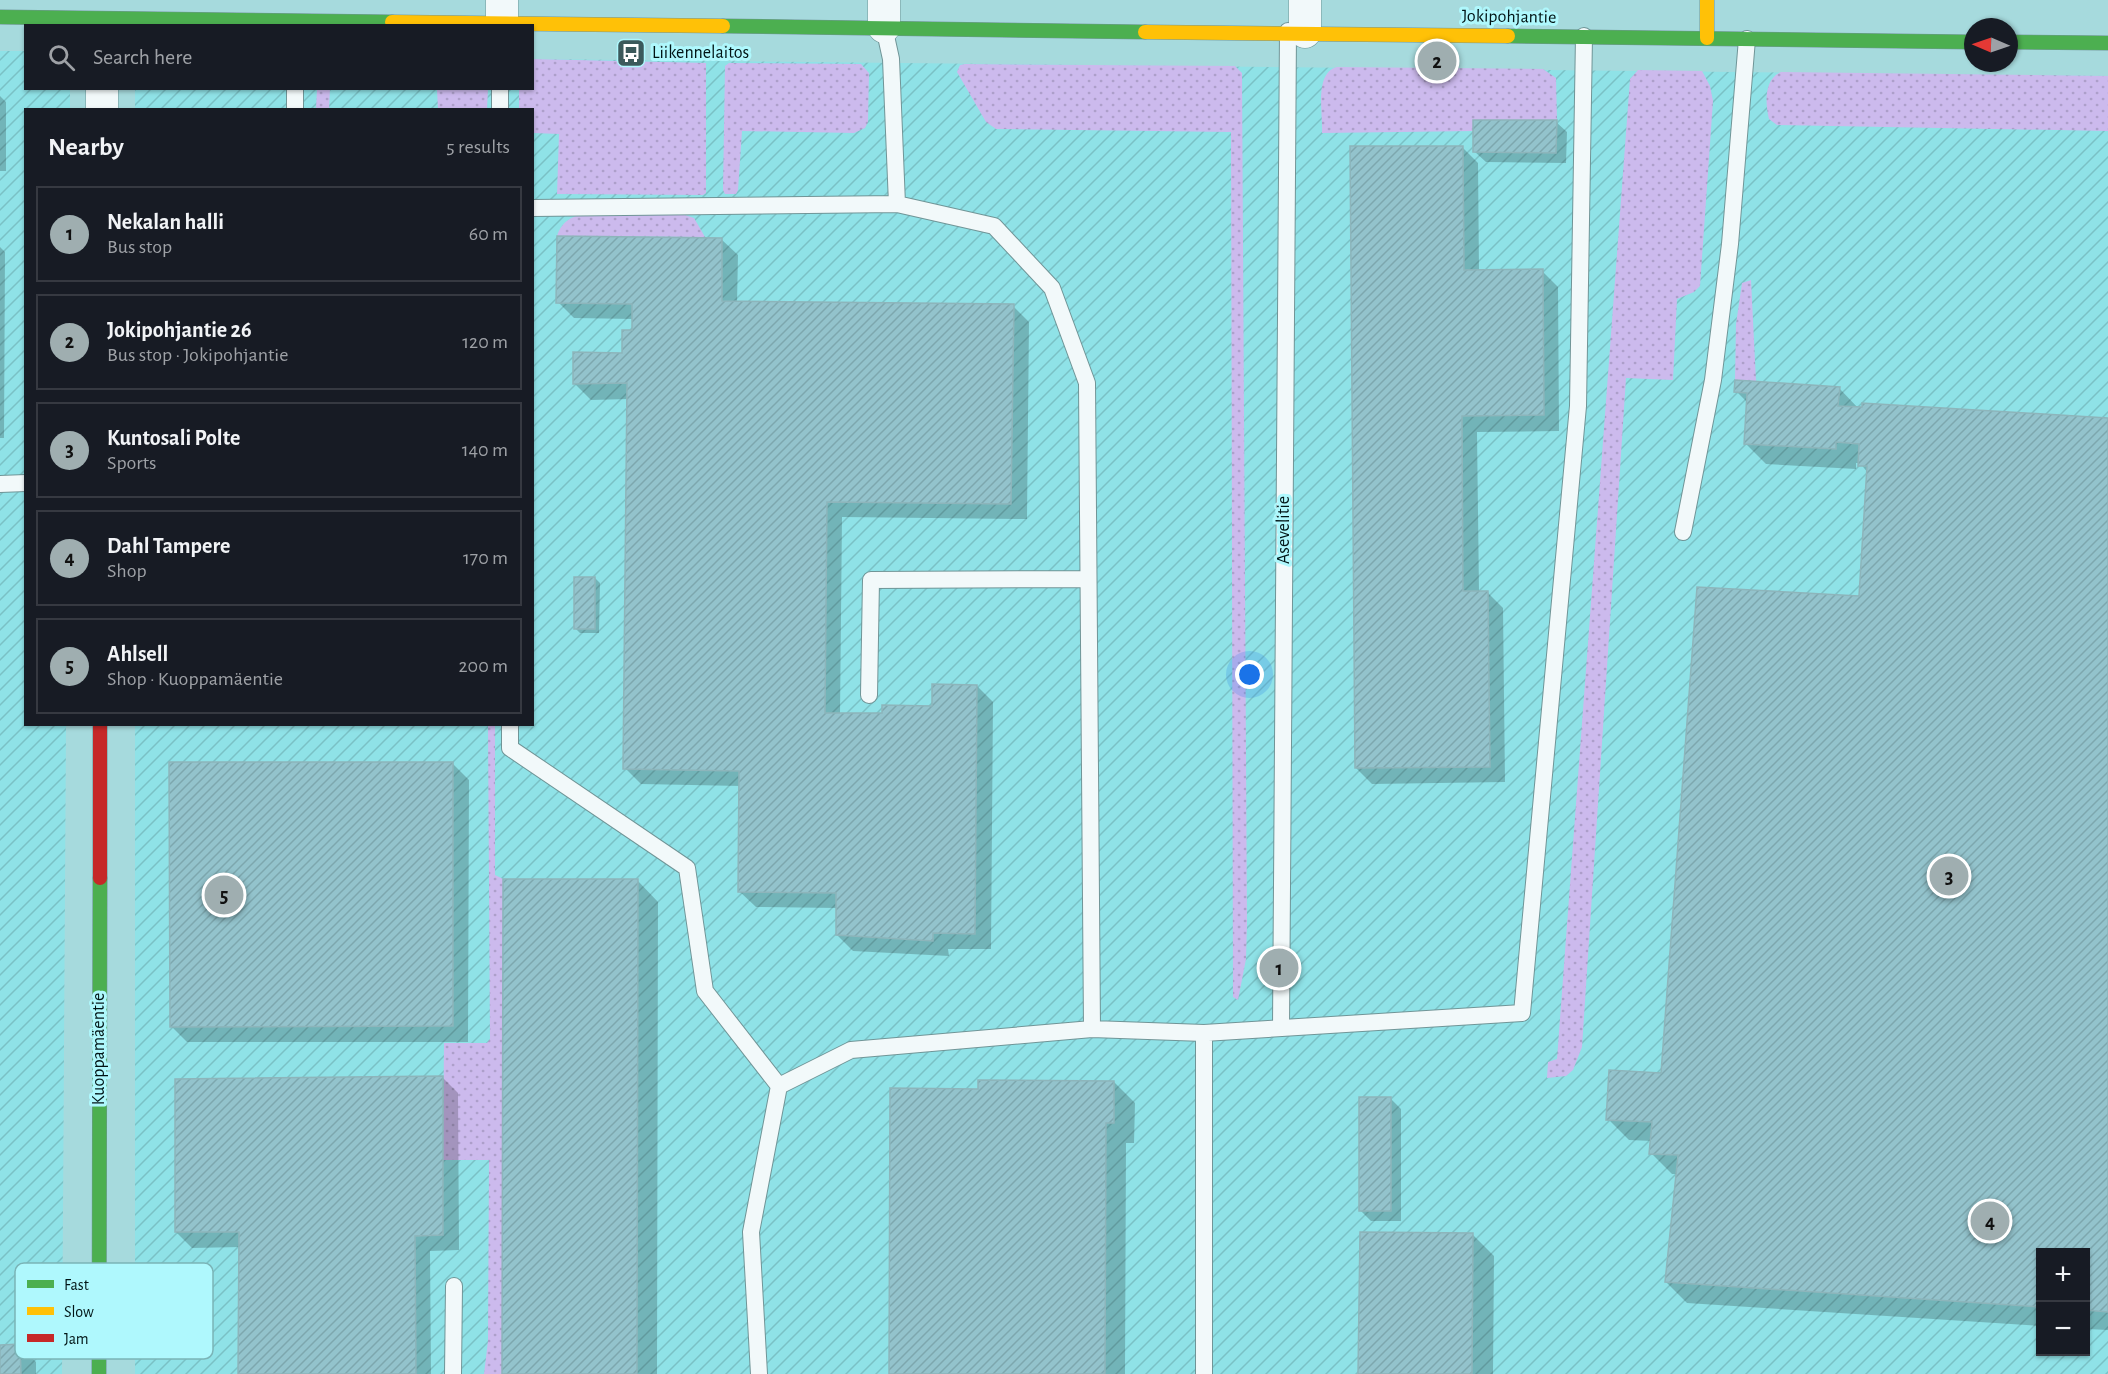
<!DOCTYPE html>
<html lang="en">
<head>
<meta charset="utf-8">
<style>
	body { margin:0; font-family:"Alegreya Sans",sans-serif; background:#20242c; color:#f1f3f6 }
	.controls { position:absolute; right:18px; bottom:18px; display:grid; overflow:hidden; border-radius:0px; box-shadow:0 2px 4px #0004 }
	.controls button { width:54px; height:54px; display:grid; place-items:center; padding:0; border:0; border-bottom:2px solid #363941; background:#171b24; color:#f1f3f6; font:30px sans-serif }
	.compass { position:absolute; left:1964px; top:18px; width:54px; height:54px; border-radius:50%; background:#171b24; box-shadow:0 2px 4px #0004; rotate:272deg }
	.you { position:absolute; left:1250px; top:675px; width:21px; height:21px; margin:-15px; border:4px solid #fff; border-radius:50%; background:#1a73e8; box-shadow:0 0 0 9px #1a73e833 }
	.badge { display:grid; place-items:center; width:39px; height:39px; border-radius:50%; background:#9faeb0; color:#111; font-size:20px; font-weight:700 }
	.pin { position:absolute; translate:-50% -50%; border:3px solid #fff; box-shadow:0 2px 6px #0006 }
	.list { margin:0; padding:0; list-style:none }
	h2 { display:flex; justify-content:space-between; align-items:center; height:78px; margin:0; padding:0 24px; font-size:26px }
	h2 small { font-size:20px; font-weight:400; color:#9ea1a6 }
	.list li { display:grid; grid-template-columns:39px 1fr auto; gap:18px; align-items:center; box-sizing:border-box; height:96px; margin:0 12px 12px; padding:0 12px; border:2px solid #363941; border-radius:0px }
	.list b { display:block; font-size:22px; white-space:nowrap }
	.list p { margin:0; font-size:20px; white-space:nowrap; color:#9ea1a6 }
	.list em { font-size:20px; font-style:normal; color:#9ea1a6 }
	.icon { flex:none; width:33px; height:33px; fill:none; stroke:currentColor; stroke-width:2; stroke-linecap:round; stroke-linejoin:round }
	.map { position:relative; flex:none; width:2108px; height:1374px; overflow:hidden }
	.search { position:absolute; background:#171b24; box-shadow:0 2px 4px #0004; left:24px; top:24px; width:510px; height:66px; display:flex; align-items:center; gap:15px; box-sizing:border-box; padding:0 21px; border-radius:0px; color:#9ea1a6; font-size:22px }
	.panel { position:absolute; background:#171b24; box-shadow:0 2px 4px #0004; left:24px; top:108px; width:510px; height:618px; border-radius:0px }
	.map>svg:first-child { display:block }
	.industrial { fill:url(#industrial-furrows); fill-rule:evenodd }
	.grass { fill:url(#grass-dots) }
	.shadow { fill:#0003 }
	.building { fill:url(#building-hatch); stroke:#8db5bb; stroke-width:1.5 }
	.lines { fill:none; stroke-linecap:round; stroke-linejoin:round }
	.lane-casing { stroke:#709597; stroke-width:18 }
	.street-casing { stroke:#709597; stroke-width:33 }
	.fast-casing { stroke:#709597; stroke-width:15 }
	.slow-casing { stroke:#709597; stroke-width:15 }
	.jam-casing { stroke:#709597; stroke-width:15 }
	.lane { stroke:#f2f9fa; stroke-width:16 }
	.street { stroke:#f2f9fa; stroke-width:32 }
	.fast { stroke:#4caf50; stroke-width:14 }
	.slow { stroke:#ffc107; stroke-width:14 }
	.jam { stroke:#c62828; stroke-width:14 }
	.labels { text-anchor:middle; dominant-baseline:central; stroke-width:6; stroke-linejoin:round; paint-order:stroke }
	.street-label { font-size:18px; fill:#011415; stroke:#aff8fd }
	.poi-label { font-size:18px; fill:#011415; stroke:#aff8fd; text-anchor:start }
	.key { fill:#aff8fd; stroke:#7bb4b7; stroke-width:1.5 }
	.key-label { font-size:16px; fill:#011415 }
</style>
</head>
<body>
<div class="map">
<svg width="2108" height="1374" viewBox="0 0 2108 1374">
	<defs>
		<pattern id="industrial-furrows" width="10" height="10" patternUnits="userSpaceOnUse" patternTransform="scale(1.5)"><rect width="10" height="10" fill="#8fe2e7"/><path d="M-1 1l2-2M0 10L10 0M9 11l2-2" fill="none" stroke="#7ac1c5"/></pattern>
		<pattern id="grass-dots" width="8" height="8" patternUnits="userSpaceOnUse" patternTransform="scale(1.5)"><rect width="8" height="8" fill="#ccbaed"/><path d="M2 2h.1M6 6h.1" fill="none" stroke="#ad9fca" stroke-width="1.8" stroke-linecap="round"/></pattern>
		<pattern id="building-hatch" width="6" height="6" patternUnits="userSpaceOnUse" patternTransform="scale(1.5)"><rect width="6" height="6" fill="#93c3cc"/><path d="M-1 1l2-2M0 6l6-6M5 7l2-2" fill="none" stroke="#7da7ae"/></pattern>
	</defs>
	<rect width="100%" height="100%" fill="#a6dadd"/>
	<path class="industrial" d="M0,51h25l1,37 44,1v20l-44,1v614l40,1 -4,649h-62z
		M533,59l1575,17v1298h-1973v-649l397,-1v-614l-397,-1v-20l397,-1zM2040,1252h46v100h-46z"/>
	<path class="grass" d="M533,59l173,4v130l-3,2 -146,-1 2,-60 -26,-1 -1,-23 -13,-1v-20l13,-1z
		M729,63l132,1 8,9 -1,49 -3,6 -11,5 -112,-2 -4,59 -2,4h-11l-2,-4 2,-124z
		M965,64l270,2 7,7 5,851 -1,35 -8,41 -5,-3 -2,-865 -235,-3 -10,-7 -29,-50 3,-7z
		M1337,67l206,2 13,9 1,42h-83v11l-152,2c1,-20 -8,-60 15,-66z
		M1638,70l64,1 8,15 3,15 -13,185 -6,6 -17,7 -4,81 -47,-2 -44,669 -9,23 -7,6 -19,2 1,-16 9,-3 73,-980z
		M1781,72l327,4v55l-331,-6 -8,-6c-4,-16 -5,-40 12,-47z
		M317,89h171l-1,20h-49l-1,-19 -107,-1 -1,20h-13z
		M579,215h106l9,3 11,19 -148,-1c4,-12 10,-17 22,-21z
		M1751,280l5,101 -21,-1 1,-56 6,-41z
		M488,725h7v150l8,4 -1,495h-18l4,-33 1,-181h-46l1,-117h43l3,-4z"/>
	<path class="shadow" d="M0,96l6,6v69h-6z
		M1556,122l11,10 -1,31 -80,-1 -11,-10z
		M1462,147l16,16 1,108h63l16,16 1,144 -82,1 2,160h8l16,16 2,174 -133,2 -16,-16z
		M721,239l17,16 -1,48 276,3 16,16 -2,197 -185,-2 -2,197 44,1 50,-7 43,-22 16,16 -2,247h-43l1,7 -96,-5 -16,-16v-27l-81,-1 -17,-16 2,-105 -100,-2 -16,-16 4,-369 -38,1 -16,-16 48,-30 10,-22v-13l-59,-1 -16,-16z
		M0,247l5,5 -1,186h-4z
		M1839,388l20,21 249,10v911l-22,-1v-77h-46v74l-353,-23 -21,-21 12,-108h-6l-21,-21 1,-12 -23,-1 -21,-21 54,-45 199,-477 7,-124 -8,-10h-4v6l-90,-5 -21,-21 3,-40 -12,-12z
		M595,578l5,5 -1,50h-19l-5,-5z
		M453,764l16,16 -1,262h-281l-16,-16z
		M638,881l20,21 -1,472h-154z
		M442,1077l16,16 1,157 -29,1 1,123h-192l2,-127 -49,1 -16,-16z
		M1114,1082l21,21 -1,40h-8l-1,231h-235l90,-284z
		M1391,1099l10,10v112h-30l-11,-11z
		M1473,1235l21,21 -1,118h-133z
		M0,1346h20l16,16v12h-36z"/>
	<path class="building" d="M1473,120h84l-1,33 -83,-1z
		M1350,146h113l1,124 79,-1 1,146 -82,1 1,175h25l2,176 -135,1z
		M557,236l165,2v63l292,3 -3,200 -184,-2 -2,211h57v-8l50,1v-22l45,1 -2,249 -42,-1v8l-97,-6v-42l-98,-1 1,-121 -116,-2 4,-386 -54,1v-32l49,1v-23h10v-26l-76,-1z
		M1735,380l105,7 -2,19 24,1v-4l246,15v894l-22,-2v-58h-46v55l-375,-25 13,-127 -29,-1 3,-32 -46,-2 3,-50 52,3 36,-486 162,9 8,-130h-9l1,-22 -23,-2v7l-92,-5 3,-51 -13,-1z
		M574,577h21v52h-21z
		M169,762h284v264l-283,1z
		M503,879h135l-1,495h-135z
		M443,1076v159l-28,1 1,138h-178l1,-142h-64v-153z
		M978,1080l136,1v42h-8l-1,251h-216l1,-286 88,1z
		M1359,1097h32v114h-32z
		M1360,1232l113,1 -1,141h-114z
		M20,1344l1,30h-21v-29z"/>
	<g class="lines">
		<g class="lane-casing">
			<path id="lane" d="M884,27l7,32 6,145
				M295,88v22
				M500,110v-22
				M532,208l365,-4 97,22 58,62 35,95 5,646 112,4
				M0,484l26,-1
				M1683,532l30,-152 17,-136 17,-205
				M869,695l2,-115 217,-1
				M510,724v24l177,120 18,123 74,95
				M1281,1028l7,-997
				M453,1374l1,-88
				M759,1374l-8,-142 28,-146 72,-36 241,-21
				M1204,1374v-341l318,-20 56,-607 6,-370"/>
		</g>
		<g class="street-casing">
			<path id="street" d="M1305,0v32
				M502,24v-24
				M884,27v-27
				M102,110v-22"/>
		</g>
		<g class="fast-casing">
			<path id="fast" d="M0,17l392,5
				M723,26l422,6
				M1508,36l465,6
				M2009,42l99,1
				M99,1374l1,-496"/>
		</g>
		<g class="slow-casing">
			<path id="slow" d="M1707,0v38
				M392,22l331,4
				M1145,32l363,4"/>
		</g>
		<g class="jam-casing">
			<path id="jam" d="M100,878v-154"/>
		</g>
		<use href="#lane" class="lane"/>
		<use href="#street" class="street"/>
		<use href="#fast" class="fast"/>
		<use href="#slow" class="slow"/>
		<use href="#jam" class="jam"/>
	</g>
	<defs>
		<g id="bus-square" transform="scale(1.5)"><rect x="-9" y="-9" width="18" height="18" rx="4" fill="#3b595b" stroke="#aff8fd"/><path d="M-5-6H5V4H4V6H2V4H-2V6H-4V4H-5ZM-3.5-4V0h7V-4ZM-3.5 1.2v1.5H-2V1.2ZM2 1.2v1.5H3.5V1.2Z" fill="#fff"/></g>
	</defs>
	<g fill-rule="evenodd">
		<use href="#bus-square" x="631" y="53"/>
	</g>
	<g class="labels">
		<g class="street-label">
			<text transform="translate(1509 17) rotate(1)">Jokipohjantie</text>
			<text transform="translate(1284 530) rotate(-90)">Asevelitie</text>
			<text transform="translate(99 1049) rotate(-90)">Kuoppamäentie</text>
		</g>
		<g class="poi-label">
			<text x="652" y="53">Liikennelaitos</text>
		</g>
	</g>
	<rect x="15" y="1263" width="198" height="96" rx="9" class="key"/>
	<rect x="27" y="1280" width="27" height="8" fill="#4caf50"/>
	<rect x="27" y="1307" width="27" height="8" fill="#ffc107"/>
	<rect x="27" y="1334" width="27" height="8" fill="#c62828"/>
	<g class="key-label">
		<text x="64" y="1290">Fast</text>
		<text x="64" y="1317">Slow</text>
		<text x="64" y="1344">Jam</text>
	</g>
</svg>
<div class="controls">
<button>+</button>
<button>−</button>
</div>
<svg class="compass" viewBox="-18 -18 36 36"><path d="M0-13l5 13h-10z" fill="#e53935"/><path d="M0 13l5-13h-10z" fill="#9ea1a6"/></svg>
<div class="you"></div>
<div class="pin badge" style="left:1279px;top:968px">1</div>
<div class="pin badge" style="left:1437px;top:61px">2</div>
<div class="pin badge" style="left:1949px;top:876px">3</div>
<div class="pin badge" style="left:1990px;top:1221px">4</div>
<div class="pin badge" style="left:224px;top:895px">5</div>
<div class="search"><svg class="icon" aria-label="search" viewBox="0 0 24 24"><circle cx="10" cy="10" r="6"/><path d="M15 15l6 6"/></svg>Search here</div>
<section class="panel">
<h2>Nearby<small>5 results</small></h2>
<ul class="list">
<li><span class="badge">1</span><div><b>Nekalan halli</b><p>Bus stop</p></div><em>60 m</em></li>
<li><span class="badge">2</span><div><b>Jokipohjantie 26</b><p>Bus stop · Jokipohjantie</p></div><em>120 m</em></li>
<li><span class="badge">3</span><div><b>Kuntosali Polte</b><p>Sports</p></div><em>140 m</em></li>
<li><span class="badge">4</span><div><b>Dahl Tampere</b><p>Shop</p></div><em>170 m</em></li>
<li><span class="badge">5</span><div><b>Ahlsell</b><p>Shop · Kuoppamäentie</p></div><em>200 m</em></li>
</ul>
</section>
</div>
</body>
</html>
